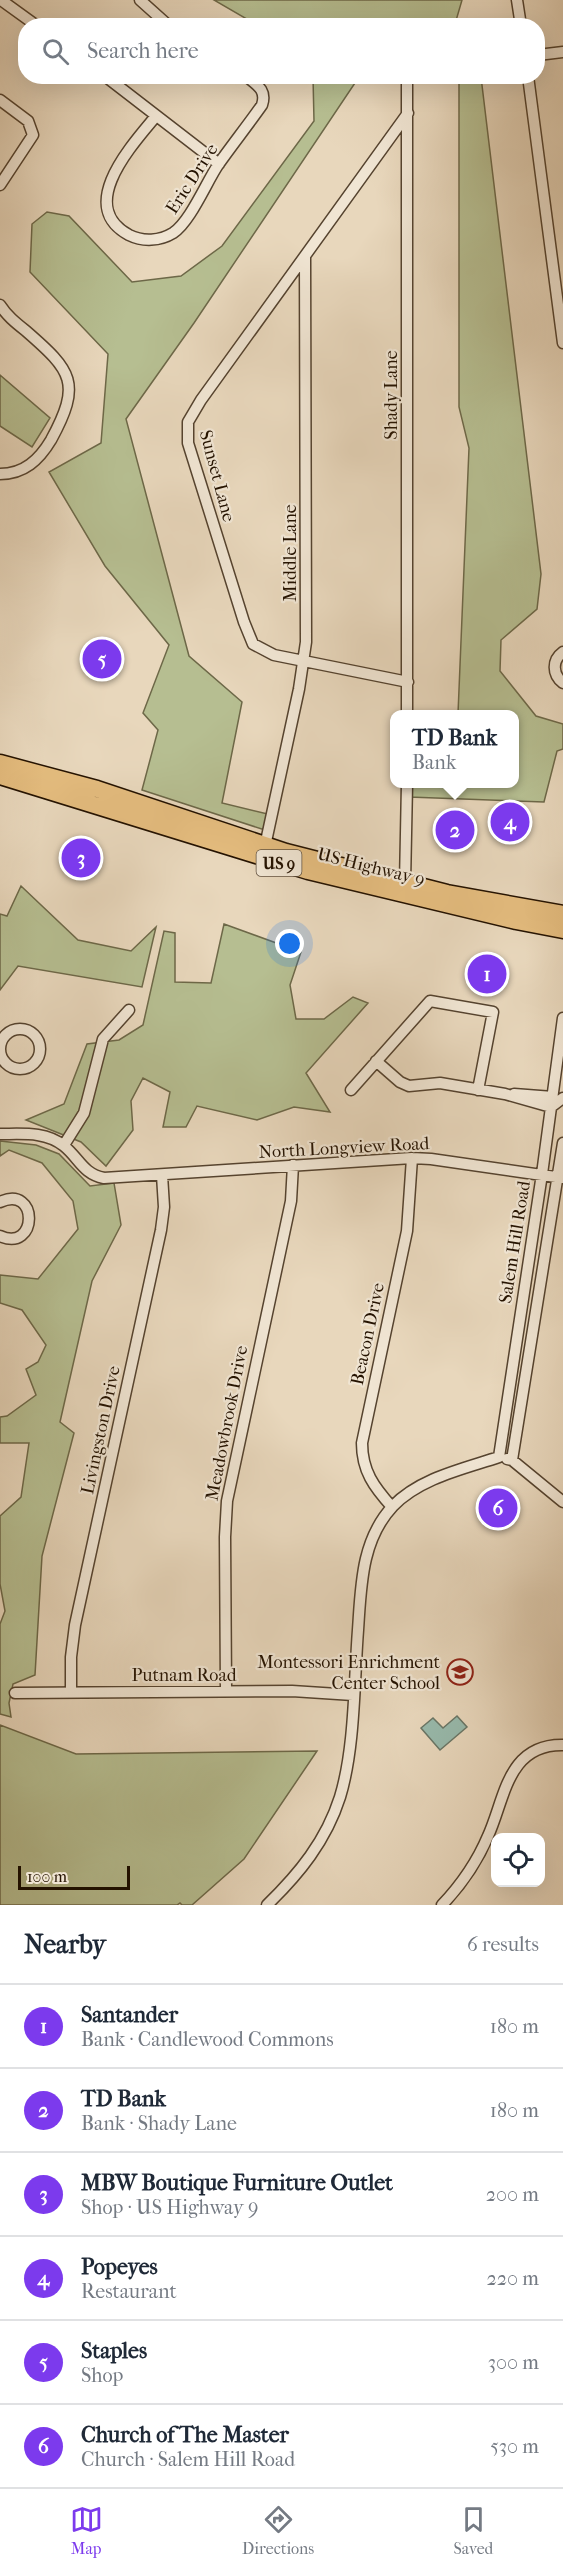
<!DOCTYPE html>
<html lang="en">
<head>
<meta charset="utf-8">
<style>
	body { margin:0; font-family:"IM FELL French Canon",serif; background:#f6f6f7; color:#1f2937 }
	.controls { position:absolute; right:18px; bottom:18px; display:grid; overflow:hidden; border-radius:12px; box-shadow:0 6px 24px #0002 }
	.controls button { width:54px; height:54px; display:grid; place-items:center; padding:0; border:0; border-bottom:2px solid #e0e1e3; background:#fff; color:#1f2937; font:30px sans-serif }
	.scale { position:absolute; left:18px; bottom:15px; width:112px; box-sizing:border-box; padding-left:6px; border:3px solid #241200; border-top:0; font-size:16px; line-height:21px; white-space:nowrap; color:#241200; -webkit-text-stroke:4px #f0e5d3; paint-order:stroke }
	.you { position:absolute; left:290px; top:944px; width:21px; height:21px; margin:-15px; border:4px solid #fff; border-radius:50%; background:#1a73e8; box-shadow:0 0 0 9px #1a73e833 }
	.badge { display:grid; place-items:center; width:39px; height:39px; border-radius:50%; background:#7c3aed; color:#fff; font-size:20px; font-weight:700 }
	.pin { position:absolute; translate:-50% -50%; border:3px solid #fff; box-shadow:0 2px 6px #0006 }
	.popup { position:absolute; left:390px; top:710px; width:129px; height:78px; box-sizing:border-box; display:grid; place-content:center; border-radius:12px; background:#fff; filter:drop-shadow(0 2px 4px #0005); font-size:20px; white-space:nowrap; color:#747a83 }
	.popup b { font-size:22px; color:#1f2937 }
	.popup::after { content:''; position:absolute; left:50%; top:100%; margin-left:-12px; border:12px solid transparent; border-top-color:#fff }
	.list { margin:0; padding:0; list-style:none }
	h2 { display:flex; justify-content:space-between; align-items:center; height:78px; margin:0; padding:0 24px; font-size:26px }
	h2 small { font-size:20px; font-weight:400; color:#747a83 }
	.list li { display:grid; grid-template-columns:39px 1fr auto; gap:18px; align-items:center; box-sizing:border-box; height:84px; padding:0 24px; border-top:2px solid #e0e1e3 }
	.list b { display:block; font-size:22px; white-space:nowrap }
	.list p { margin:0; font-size:20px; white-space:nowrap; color:#747a83 }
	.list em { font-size:20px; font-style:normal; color:#747a83 }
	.icon { flex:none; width:33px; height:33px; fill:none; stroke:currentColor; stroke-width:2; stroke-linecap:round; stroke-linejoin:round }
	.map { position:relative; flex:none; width:563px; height:1905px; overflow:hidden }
	.search { position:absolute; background:#fff; box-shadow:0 6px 24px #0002; left:18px; right:18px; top:18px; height:66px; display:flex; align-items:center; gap:15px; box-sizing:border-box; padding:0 21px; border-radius:24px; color:#747a83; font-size:22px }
	.sheet { height:582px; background:#fff }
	nav { display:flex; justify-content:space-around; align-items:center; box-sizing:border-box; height:84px; border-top:2px solid #e0e1e3; background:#fff; font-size:16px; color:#747a83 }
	nav a { display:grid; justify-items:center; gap:3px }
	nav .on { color:#7c3aed }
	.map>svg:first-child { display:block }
	.green { fill:#b6be91; stroke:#6d6848; stroke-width:1.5 }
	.water { fill:#98baac; stroke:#6a7767; stroke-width:1.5 }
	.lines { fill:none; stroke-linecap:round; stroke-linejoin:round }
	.minor-casing { stroke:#55432f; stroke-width:13 }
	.highway-casing { stroke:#241200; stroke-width:19 }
	.minor { stroke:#f0e5d3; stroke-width:10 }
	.highway { stroke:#e4bc7e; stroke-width:16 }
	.labels { text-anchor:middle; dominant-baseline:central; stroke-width:4.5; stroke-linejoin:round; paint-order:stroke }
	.shield { fill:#f0e5d3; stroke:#61513f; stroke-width:1.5 }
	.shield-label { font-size:16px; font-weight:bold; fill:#241200 }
	.street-label { font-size:18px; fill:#241200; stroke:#f0e5d3 }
	.poi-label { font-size:18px; fill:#241200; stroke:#f0e5d3; text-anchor:end }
</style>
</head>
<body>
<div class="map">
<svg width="563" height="1905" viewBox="0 0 563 1905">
	<rect width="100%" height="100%" fill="#e8d7bc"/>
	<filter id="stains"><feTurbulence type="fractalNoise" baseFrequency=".00333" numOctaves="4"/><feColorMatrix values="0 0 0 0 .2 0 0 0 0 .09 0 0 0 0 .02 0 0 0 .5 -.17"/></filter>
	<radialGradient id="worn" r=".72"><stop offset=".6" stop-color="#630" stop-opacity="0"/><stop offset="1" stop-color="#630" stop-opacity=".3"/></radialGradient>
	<path class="green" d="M214,0h248l-7,24 2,1h-200z
		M313,77h46l-165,246 -68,96 63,237 53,46 -20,101 50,12 -4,16 -126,-41 16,-60 -15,-17 26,-68 -64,-79 -56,-94 52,-29 7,-89 -78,-82 2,-48 15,-12 22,4 63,66 49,-6 41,-30 92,-125z
		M459,77h22l60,497 -4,35 -36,31 -1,31 36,45 27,8v25l-6,2 -13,51 -135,-5 -1,-13h107v-70h-57l11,-266 -10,-41z
		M0,375l50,43 -18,29 -32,-21z
		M21,886l57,54 53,11 25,-24 -14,60 -124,-21 -18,24v-76l7,2z
		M224,924l77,28 -11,33 6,34h28l29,-22 15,6 -62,70 24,39 -36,-5 -37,13 -60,-14 -11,21h-23l7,-35 -27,-14 -12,23 2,29 -27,36 -25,-24 -55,-22 38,-16 23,-60 32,-4 24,-15 21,-94 11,2v49l36,1z
		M0,1141l36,4 23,9 31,32 24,-3 7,42 -29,56 -32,141 14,11 -32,123 -7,119 -22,9 -4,19 2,14 -11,-3v-90l5,-13 -5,-27v-68l21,-19 8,-54h-29v-26l7,-1 29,-21 -10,-26 12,-7 8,-17 -24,-35 -22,-7v-28l38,4 40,-50 -5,-28 -31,-38 -33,-13 -9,6z
		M0,1725l76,29 241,-3 -73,108 -52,46h-10l-2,-2 -3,2h-177z"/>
	<path class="water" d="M457,1716l10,11 -27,23 -19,-22 12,-10 10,10z"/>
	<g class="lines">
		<g class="minor-casing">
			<path id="minor" d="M1,0l36,26
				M140,0l29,26
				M517,0l4,26
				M538,55l25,-3
				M105,76l114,88
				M407,76v638
				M528,76l35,267
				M0,100l28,21 5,14 -33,50
				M156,116c-23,28 -81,90 -27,119 14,7 31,6 44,-2 17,-11 33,-50 45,-68 14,-20 30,-40 44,-60 5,-15 -5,-20 -16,-29
				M0,305c7,11 16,18 26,26 46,40 56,52 25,109 -12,20 -27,34 -51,34
				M563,652c-11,8 -11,22 0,31
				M408,682l-134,-27 -21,-11 -9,-22 -56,-179v-21l13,-22 207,-287
				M265,846l34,-157 7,-47 -1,-385
				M405,883l2,-99
				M0 1049a20 20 0 1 1 40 0a20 20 0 1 1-40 0Z
				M376,1061l24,21 9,4 31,-3 65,11 46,13 12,-9
				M351,1090l79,-89 63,11 -15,78
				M514,1094l39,3
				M0,1134c21,0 46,-3 64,12 15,12 19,28 40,32l308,-20 19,1 132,19
				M64,1145l20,-32 19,-74 26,-29
				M0,1202c39,-18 38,51 0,34
				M499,1457l43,-283 21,-156
				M507,1459l5,1 51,42
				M512,1460l51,-317
				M392,1507c-18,-20 -30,-36 -30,-64l45,-212 5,-73
				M226,1691l-1,-154 2,-36 64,-300 2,-36
				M71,1692v-35l4,-32 86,-395 3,-23 -2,-32
				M15,1693l277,-2 61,4
				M267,1905c32,-31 59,-64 73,-108 15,-49 14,-115 18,-167 3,-43 3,-90 35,-124 27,-28 70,-37 106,-49
				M442,1905c19,-20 35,-43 46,-69 17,-37 19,-92 75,-91"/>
		</g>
		<g class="highway-casing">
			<path id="highway" d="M0,763l97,26 189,63 161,41 116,21
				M0,776l308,95 208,50 47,9"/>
		</g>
		<use href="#minor" class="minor"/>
		<use href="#highway" class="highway"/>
	</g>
	<defs>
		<g id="school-ring" transform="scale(1.35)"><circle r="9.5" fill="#f0e5d3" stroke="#8f2418" stroke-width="1.5"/><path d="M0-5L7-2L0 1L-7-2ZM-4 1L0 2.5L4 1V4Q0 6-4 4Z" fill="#8f2418"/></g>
	</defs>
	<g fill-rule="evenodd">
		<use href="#school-ring" x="460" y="1672"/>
	</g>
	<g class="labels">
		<rect class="shield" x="256.5" y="850" width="45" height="26" rx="4.5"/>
		<g class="shield-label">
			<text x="279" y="863">US 9</text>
		</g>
		<g class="street-label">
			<text transform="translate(192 179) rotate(-57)">Eric Drive</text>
			<text transform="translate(391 395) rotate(-90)">Shady Lane</text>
			<text transform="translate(217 476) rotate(75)">Sunset Lane</text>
			<text transform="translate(290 553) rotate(-90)">Middle Lane</text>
			<text transform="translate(371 867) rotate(14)">US Highway 9</text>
			<text transform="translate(344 1148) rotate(-3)">North Longview Road</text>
			<text transform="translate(515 1242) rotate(-81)">Salem Hill Road</text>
			<text transform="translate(368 1334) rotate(-78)">Beacon Drive</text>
			<text transform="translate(227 1423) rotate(-79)">Meadowbrook Drive</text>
			<text transform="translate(101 1430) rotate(-78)">Livingston Drive</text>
			<text x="184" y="1675">Putnam Road</text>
		</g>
		<g class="poi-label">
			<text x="440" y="1662">Montessori Enrichment<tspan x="440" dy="21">Center School</tspan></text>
		</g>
	</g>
	<rect width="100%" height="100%" filter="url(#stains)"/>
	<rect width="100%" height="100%" fill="url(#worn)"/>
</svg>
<div class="controls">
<button><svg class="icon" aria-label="locate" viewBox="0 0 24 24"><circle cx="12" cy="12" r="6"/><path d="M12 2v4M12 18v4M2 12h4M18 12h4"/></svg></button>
</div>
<div class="scale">100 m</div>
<div class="you"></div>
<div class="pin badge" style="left:487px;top:974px">1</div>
<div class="pin badge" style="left:455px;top:830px">2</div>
<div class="popup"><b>TD Bank</b>Bank</div>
<div class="pin badge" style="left:81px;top:858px">3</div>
<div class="pin badge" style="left:510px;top:822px">4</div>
<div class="pin badge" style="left:102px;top:659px">5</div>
<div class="pin badge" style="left:498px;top:1508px">6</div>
<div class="search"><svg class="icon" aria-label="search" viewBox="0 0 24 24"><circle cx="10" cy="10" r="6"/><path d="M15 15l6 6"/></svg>Search here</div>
</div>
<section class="sheet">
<h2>Nearby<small>6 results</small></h2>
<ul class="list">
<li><span class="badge">1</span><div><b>Santander</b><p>Bank · Candlewood Commons</p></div><em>180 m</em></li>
<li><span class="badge">2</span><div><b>TD Bank</b><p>Bank · Shady Lane</p></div><em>180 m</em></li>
<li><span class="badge">3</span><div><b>MBW Boutique Furniture Outlet</b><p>Shop · US Highway 9</p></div><em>200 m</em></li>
<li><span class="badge">4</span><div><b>Popeyes</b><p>Restaurant</p></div><em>220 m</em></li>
<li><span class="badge">5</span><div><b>Staples</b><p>Shop</p></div><em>300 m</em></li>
<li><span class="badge">6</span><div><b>Church of The Master</b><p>Church · Salem Hill Road</p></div><em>530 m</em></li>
</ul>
</section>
<nav>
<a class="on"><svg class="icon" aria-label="map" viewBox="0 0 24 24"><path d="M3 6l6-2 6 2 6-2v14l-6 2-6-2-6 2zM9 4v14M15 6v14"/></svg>Map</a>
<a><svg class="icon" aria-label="directions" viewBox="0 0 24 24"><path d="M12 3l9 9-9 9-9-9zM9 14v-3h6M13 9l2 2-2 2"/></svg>Directions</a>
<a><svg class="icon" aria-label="saved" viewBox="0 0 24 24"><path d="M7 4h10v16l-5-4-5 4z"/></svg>Saved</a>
</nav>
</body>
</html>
